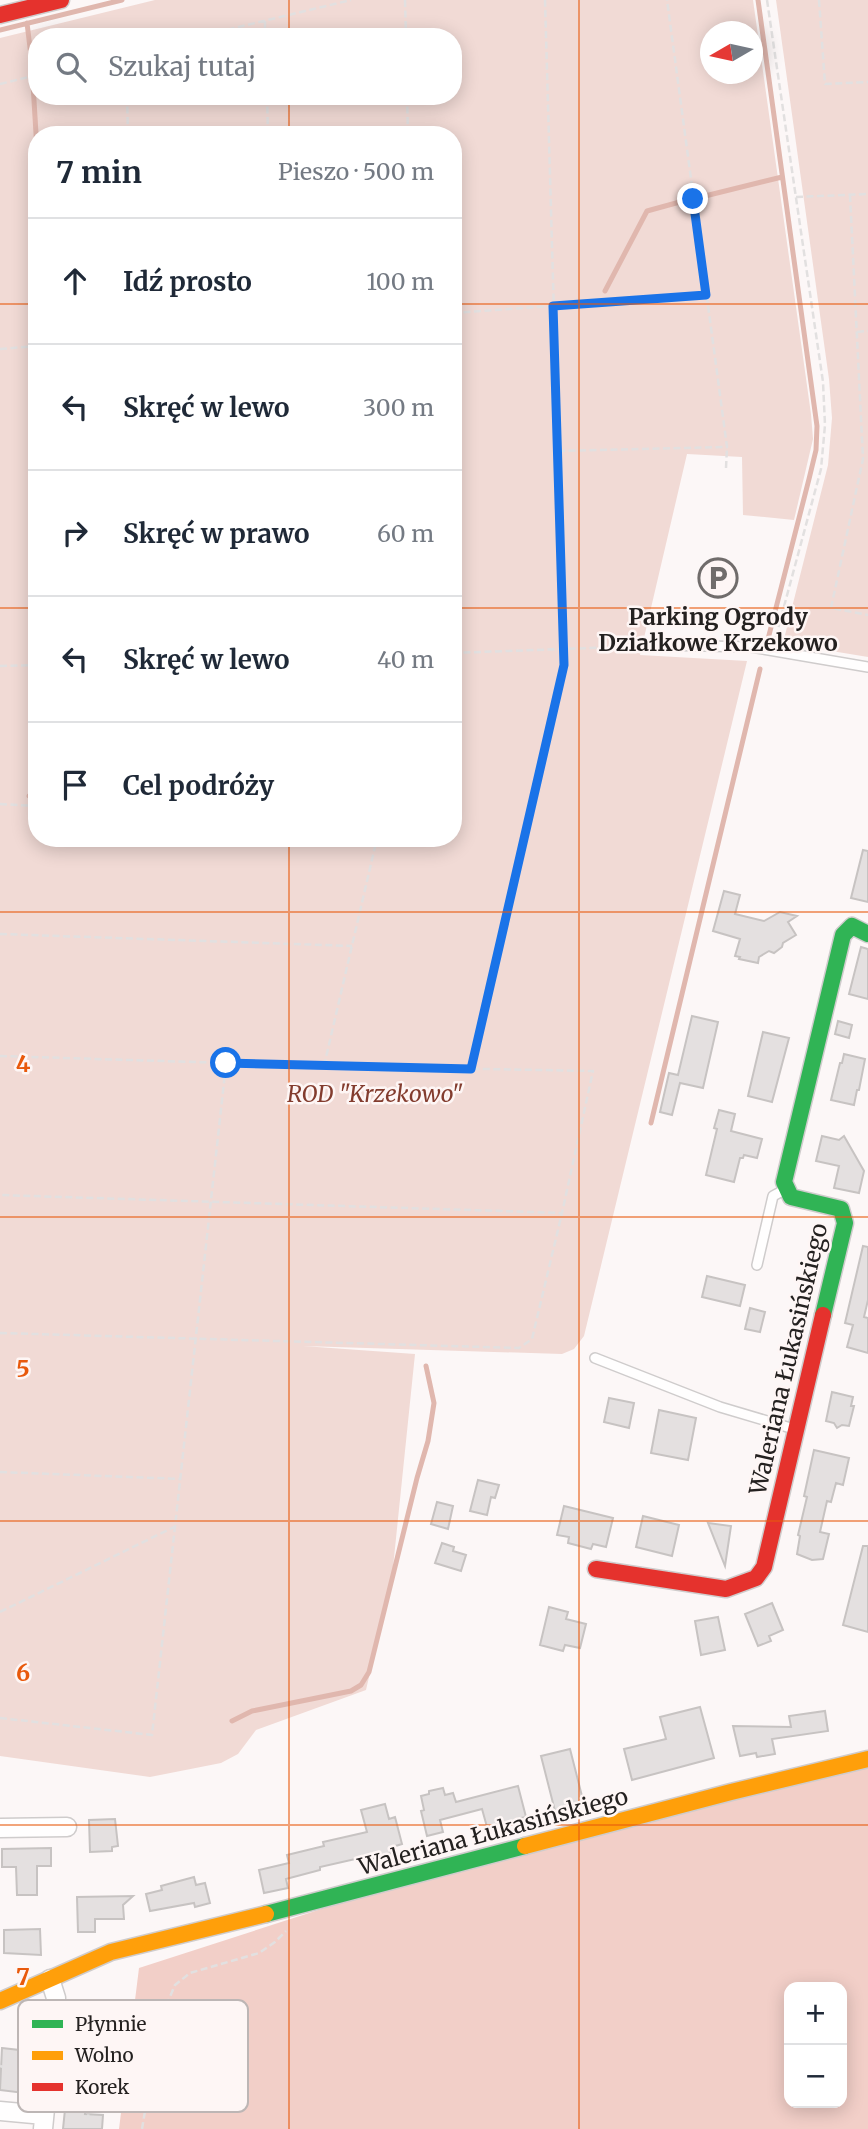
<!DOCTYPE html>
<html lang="pl">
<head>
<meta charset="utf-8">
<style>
	body { margin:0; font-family:Merriweather,serif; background:#f6f6f7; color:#1f2937 }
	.controls { position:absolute; right:21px; bottom:21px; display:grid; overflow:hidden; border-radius:14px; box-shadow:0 4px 18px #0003 }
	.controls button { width:63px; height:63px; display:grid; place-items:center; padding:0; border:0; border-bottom:2px solid #e0e1e3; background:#fff; color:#1f2937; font:35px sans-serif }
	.compass { position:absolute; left:700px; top:21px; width:63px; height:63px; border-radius:50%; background:#fff; box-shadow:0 4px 18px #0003; rotate:261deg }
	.stop { position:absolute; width:21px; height:21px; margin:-16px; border:5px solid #1a73e8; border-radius:50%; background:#fff }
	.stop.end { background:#1a73e8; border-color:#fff; box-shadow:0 2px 7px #0008 }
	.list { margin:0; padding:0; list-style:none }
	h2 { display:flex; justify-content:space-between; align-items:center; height:91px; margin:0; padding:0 28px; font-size:30px }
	h2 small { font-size:23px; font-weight:400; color:#747a83 }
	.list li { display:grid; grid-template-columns:46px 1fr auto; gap:21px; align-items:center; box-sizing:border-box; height:126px; padding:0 28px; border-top:2px solid #e0e1e3 }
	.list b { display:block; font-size:26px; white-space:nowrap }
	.list em { font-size:23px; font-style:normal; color:#747a83 }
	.icon { flex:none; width:38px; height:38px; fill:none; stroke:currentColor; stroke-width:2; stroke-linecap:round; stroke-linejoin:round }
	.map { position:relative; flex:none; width:868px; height:2129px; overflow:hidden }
	.search { position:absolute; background:#fff; box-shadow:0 4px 18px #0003; left:28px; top:28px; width:434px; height:77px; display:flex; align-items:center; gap:18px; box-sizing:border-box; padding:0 24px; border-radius:28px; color:#747a83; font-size:26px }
	.panel { position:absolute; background:#fff; box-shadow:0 4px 18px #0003; left:28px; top:126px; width:434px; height:721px; border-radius:28px }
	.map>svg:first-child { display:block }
	.green { fill:#f1dad5; fill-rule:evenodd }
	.forest { fill:#f2cfc8; fill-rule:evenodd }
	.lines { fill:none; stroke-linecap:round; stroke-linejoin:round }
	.stream { stroke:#e0b7ae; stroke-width:5 }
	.building { fill:#e4e0e0; stroke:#c7c3c2; stroke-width:2 }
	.lane-casing { stroke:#cfcccc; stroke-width:12 }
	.street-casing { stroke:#cfcccc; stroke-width:21 }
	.fast-casing { stroke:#cfcccc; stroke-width:19 }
	.slow-casing { stroke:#cfcccc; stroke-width:19 }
	.jam-casing { stroke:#cfcccc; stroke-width:19 }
	.path { stroke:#e2e0e0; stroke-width:2.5; stroke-dasharray:7 3.5; stroke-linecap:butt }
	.lane { stroke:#fffefe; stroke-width:9 }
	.street { stroke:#fffefe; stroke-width:18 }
	.fast { stroke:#30b455; stroke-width:16 }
	.slow { stroke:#ff9f0a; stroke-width:16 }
	.jam { stroke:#e5322d; stroke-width:16 }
	.route { stroke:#1a73e8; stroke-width:9 }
	.grid { fill:none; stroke:#e8590c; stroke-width:2; stroke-opacity:0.55 }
	.labels { text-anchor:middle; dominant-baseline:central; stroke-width:5; stroke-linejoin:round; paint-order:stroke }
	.poi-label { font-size:23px; font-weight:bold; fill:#242120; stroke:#fef6f5 }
	.park-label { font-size:23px; font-style:italic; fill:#833c2e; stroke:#fef6f5 }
	.street-label { font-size:23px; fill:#242120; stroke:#fef6f5 }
	.key { fill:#fef6f5; stroke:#bdb6b5; stroke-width:2 }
	.key-label { font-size:19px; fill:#242120 }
	.grid-label { font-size:23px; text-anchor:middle; font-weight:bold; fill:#e8590c; stroke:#fef6f5; stroke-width:5; stroke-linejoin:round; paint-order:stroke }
</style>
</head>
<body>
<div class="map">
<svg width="868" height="2129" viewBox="0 0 868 2129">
	<rect width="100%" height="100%" fill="#fcf7f7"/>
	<path class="green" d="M155,0h598l58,414 2,25 -19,81 -51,-5 -1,-58 -55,-3 -47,201 107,6 -163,675 -10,13 -12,5 -259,-8 112,8 -23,223 -26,113 -110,40 -18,24 -17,9 -71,14 -150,-21v-1718zM710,32h42v42h-42zM37,37h416v59h-416zM37,135h416v703h-416z
		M776,0h92v657l-85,-14 45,-178 4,-47 -3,-39z"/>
	<path class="forest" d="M868,1764v365h-749l20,-161 201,-65zM789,1987h53v116h-53z"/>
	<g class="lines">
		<path class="stream" d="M758,0l59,426 -1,24 -7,29 -41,160
			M27,23l5,41
			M0,30l122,-30
			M33,84l4,66
			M701,197l81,-20
			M605,291l42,-80 40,-11
			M29,796l8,1
			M651,1123l109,-454
			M232,1721l20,-10 99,-20 10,-6 8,-13 48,-194 11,-37 6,-38 -8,-37"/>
	</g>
	<path class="building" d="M863,850l5,1v51l-17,-4z
		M724,891l16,4 -5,19 29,7 16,-9 17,4 -9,6 8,13 -13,8 -1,4 -8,6 -5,-2 -10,6 -1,6 -19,-4 1,-2 -5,-1 5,-17 -27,-8z
		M861,947l7,2v50l-19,-5z
		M692,1016l26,6 -15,66 -23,-5 -8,32 -12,-3 9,-39 9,2z
		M838,1021l14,4 -3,13 -14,-4z
		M763,1032l26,6 -17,64 -24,-6z
		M844,1054l21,5 -6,31h-2l-3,15 -23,-5 9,-37h2z
		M719,1110l16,4 -4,17 31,8 -5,19 -13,-3 -1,3h-3l-6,24 -28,-7 11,-46 -3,-1z
		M822,1136l17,4 5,-4 20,35 -5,22 -25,-5 5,-22 -23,-5z
		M863,1246l5,1v53l-4,17 4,1v35l-21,-6 6,-22 -8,-2z
		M707,1276l38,9 -5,21 -38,-9z
		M750,1308l15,4 -5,20 -15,-3z
		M832,1392l21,5 -2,9h3l-5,20 -7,-1 -5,3 -3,-5 -8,-2z
		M609,1398l25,5 -5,25 -25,-6z
		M659,1410l37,8 -8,42 -37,-7z
		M814,1450l35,8 -6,27 -7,-2 -5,19 -4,-1 -7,31 9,2 -6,25 -11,1 -15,-6 3,-18 -2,-1 9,-38 -3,-1z
		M478,1480l21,5 -4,13 -4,-1 -4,18 -17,-4z
		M437,1502l16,4 -5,23 -17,-5z
		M564,1506l49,12 -7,29 -13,-3 -2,5 -23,-6 1,-6 -12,-2z
		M643,1516l36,9 -7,31 -36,-9z
		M708,1523l23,3 -6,40z
		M442,1543l12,4 -1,4 13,4 -5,16 -26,-8z
		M863,1546h5v86l-25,-7z
		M772,1603l11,27 -14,6 2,5 -13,5 -13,-32z
		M549,1607l19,5 -2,7 20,5 -6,24 -15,-3 -2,6 -23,-6z
		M718,1617l7,33 -24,5 -6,-34z
		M700,1707l14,51 -82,22 -8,-31 42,-10 -6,-22z
		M825,1711l3,20 -56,8 3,15 -18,3 -1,-4 -16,3 -7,-30 58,1 -2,-11z
		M570,1749l14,55 -29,7 -14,-55z
		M518,1786l8,31 -10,2 1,3 -19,5 -1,-3 -10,3 -5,-18 -42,11 3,12 -16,4 -6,-25 3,-1 -3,-14 8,-2v-3l14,-3 2,7 8,-2 3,9z
		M385,1804l4,15 6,-2 7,27 -13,4 3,8 -18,4 -1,-5 -53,12v3l-34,9 2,9 -24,5 -5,-23 30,-7 -2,-8 37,-9 -1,-4 44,-10 -6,-22z
		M115,1819l3,27 -6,1v4l-22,1 -1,-32z
		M51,1848v18h-14v29h-20l-1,-28h-14v-18z
		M194,1877l2,8 9,-2 5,20 -15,4 -1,-4 -44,8 -4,-17 16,-4 -1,-4z
		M133,1896l-10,9 1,14h-29v13h-17l-1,-35z
		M40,1929l1,26 -37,-2v-23z
		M2,2048l26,3 -4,42 -24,-3z
		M70,2061l38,4 -2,21 -18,-1 -3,29 18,1 -1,14h-39z"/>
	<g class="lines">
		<g class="lane-casing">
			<path id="lane" d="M659,645l92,2 117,20
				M757,1265l16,-69 13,-7
				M595,1358l125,49 74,22"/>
		</g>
		<g class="street-casing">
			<path id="street" d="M0,1828l67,-1
				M0,2111l44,4
				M43,2129l13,-131 -6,-19"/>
		</g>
		<g class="fast-casing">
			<path id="fast" d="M823,1315l22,-92 -4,-14 -50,-12 -7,-15 59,-247 9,-9 16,8
				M266,1914l259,-68"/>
		</g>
		<g class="slow-casing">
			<path id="slow" d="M525,1846l206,-54 137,-33
				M0,2001l111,-49 155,-38"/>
		</g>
		<g class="jam-casing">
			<path id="jam" d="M0,15l61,-15
				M596,1569l130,20 30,-11 8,-11 59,-252"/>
		</g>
		<path class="path" d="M405,0l1,37
			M767,0l56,382 2,43 -4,44 -46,171
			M819,0l6,84 43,-2
			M265,21v16
			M197,37l154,-37
			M0,84l37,-9
			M127,96l1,39
			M267,96l1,39
			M407,96l1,39
			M850,195l13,264 -32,149 37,7
			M796,197l72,-3
			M453,313l253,-18
			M857,332l11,-1
			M0,349l37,-3
			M558,451l169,-4 -60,-447
			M726,468l1,-21
			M453,653l193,-7
			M0,666l37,-1
			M0,804l37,2
			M0,934l352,12
			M0,1056l324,10 269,5 -31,142 -562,-18
			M324,1066l53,-228
			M472,1067l92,-402 -19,-665
			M0,1333l519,15 13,-9 30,-126
			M0,1472l181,7
			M0,1612l176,-86
			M0,1718l152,17 74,-671
			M67,2056l26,3v8
			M0,2066l3,1
			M65,2092l25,2 1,-7h-3
			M63,2107l26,2 -1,9
			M142,2129l12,-72 15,-58 6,-14 15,-12 69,-20 16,-11 11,-11"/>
		<use href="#lane" class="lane"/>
		<use href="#street" class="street"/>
		<use href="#fast" class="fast"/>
		<use href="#slow" class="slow"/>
		<use href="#jam" class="jam"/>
	</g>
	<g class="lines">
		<path class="route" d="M226,1063l245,6 93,-404 -11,-359 153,-11 -13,-96"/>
	</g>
	<path class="grid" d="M289,0v37M579,0v2129M289,96v39M0,304h37M453,304h415M0,608h37M453,608h415M289,838v1291M0,912h868M0,1217h868M0,1521h868M0,1825h868"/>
	<defs>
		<g id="parking-ring" transform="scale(2.0125)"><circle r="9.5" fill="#fef6f5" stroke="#706c6b" stroke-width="1.5"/><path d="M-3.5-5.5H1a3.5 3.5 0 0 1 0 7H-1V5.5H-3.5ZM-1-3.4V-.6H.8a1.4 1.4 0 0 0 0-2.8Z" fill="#706c6b"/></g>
	</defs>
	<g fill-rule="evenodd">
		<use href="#parking-ring" x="718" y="578"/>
	</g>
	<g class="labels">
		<g class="poi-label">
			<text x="718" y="616">Parking Ogrody<tspan x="718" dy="26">Działkowe Krzekowo</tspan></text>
		</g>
		<g class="park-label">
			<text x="375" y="1093">ROD "Krzekowo"</text>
		</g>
		<g class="street-label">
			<text transform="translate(788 1359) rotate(-77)">Waleriana Łukasińskiego</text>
			<text transform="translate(493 1831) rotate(-15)">Waleriana Łukasińskiego</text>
		</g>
	</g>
	<rect x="18" y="2000" width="230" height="112" rx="10" class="key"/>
	<rect x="32" y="2020" width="31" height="8" fill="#30b455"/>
	<rect x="32" y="2051" width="31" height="9" fill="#ff9f0a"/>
	<rect x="32" y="2083" width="31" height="8" fill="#e5322d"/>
	<g class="key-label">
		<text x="75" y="2031">Płynnie</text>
		<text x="75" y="2062">Wolno</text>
		<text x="75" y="2094">Korek</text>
	</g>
	<g class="grid-label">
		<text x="23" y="1072">4</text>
		<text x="23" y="1377">5</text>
		<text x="23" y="1681">6</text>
		<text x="23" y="1985">7</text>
	</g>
</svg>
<div class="controls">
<button>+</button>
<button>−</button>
</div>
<svg class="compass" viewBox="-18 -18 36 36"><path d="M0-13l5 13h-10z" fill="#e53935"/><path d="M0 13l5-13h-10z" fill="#747a83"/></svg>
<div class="stop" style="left:226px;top:1063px"></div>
<div class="stop end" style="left:693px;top:199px"></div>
<div class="search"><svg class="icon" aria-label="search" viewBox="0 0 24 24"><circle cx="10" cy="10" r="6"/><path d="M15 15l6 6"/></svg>Szukaj tutaj</div>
<section class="panel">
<h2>7 min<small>Pieszo · 500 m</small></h2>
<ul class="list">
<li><svg class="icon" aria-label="ahead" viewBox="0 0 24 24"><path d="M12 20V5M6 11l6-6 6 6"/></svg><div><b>Idź prosto</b></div><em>100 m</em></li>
<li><svg class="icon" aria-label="left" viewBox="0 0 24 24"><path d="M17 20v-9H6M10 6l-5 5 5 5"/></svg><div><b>Skręć w lewo</b></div><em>300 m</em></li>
<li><svg class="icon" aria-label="right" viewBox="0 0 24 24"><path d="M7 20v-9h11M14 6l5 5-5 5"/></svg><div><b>Skręć w prawo</b></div><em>60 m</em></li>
<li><svg class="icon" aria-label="left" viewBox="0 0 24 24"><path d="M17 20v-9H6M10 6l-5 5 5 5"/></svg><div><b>Skręć w lewo</b></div><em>40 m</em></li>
<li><svg class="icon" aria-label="arrive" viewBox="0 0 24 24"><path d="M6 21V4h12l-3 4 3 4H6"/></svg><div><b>Cel podróży</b></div></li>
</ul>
</section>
</div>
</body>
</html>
